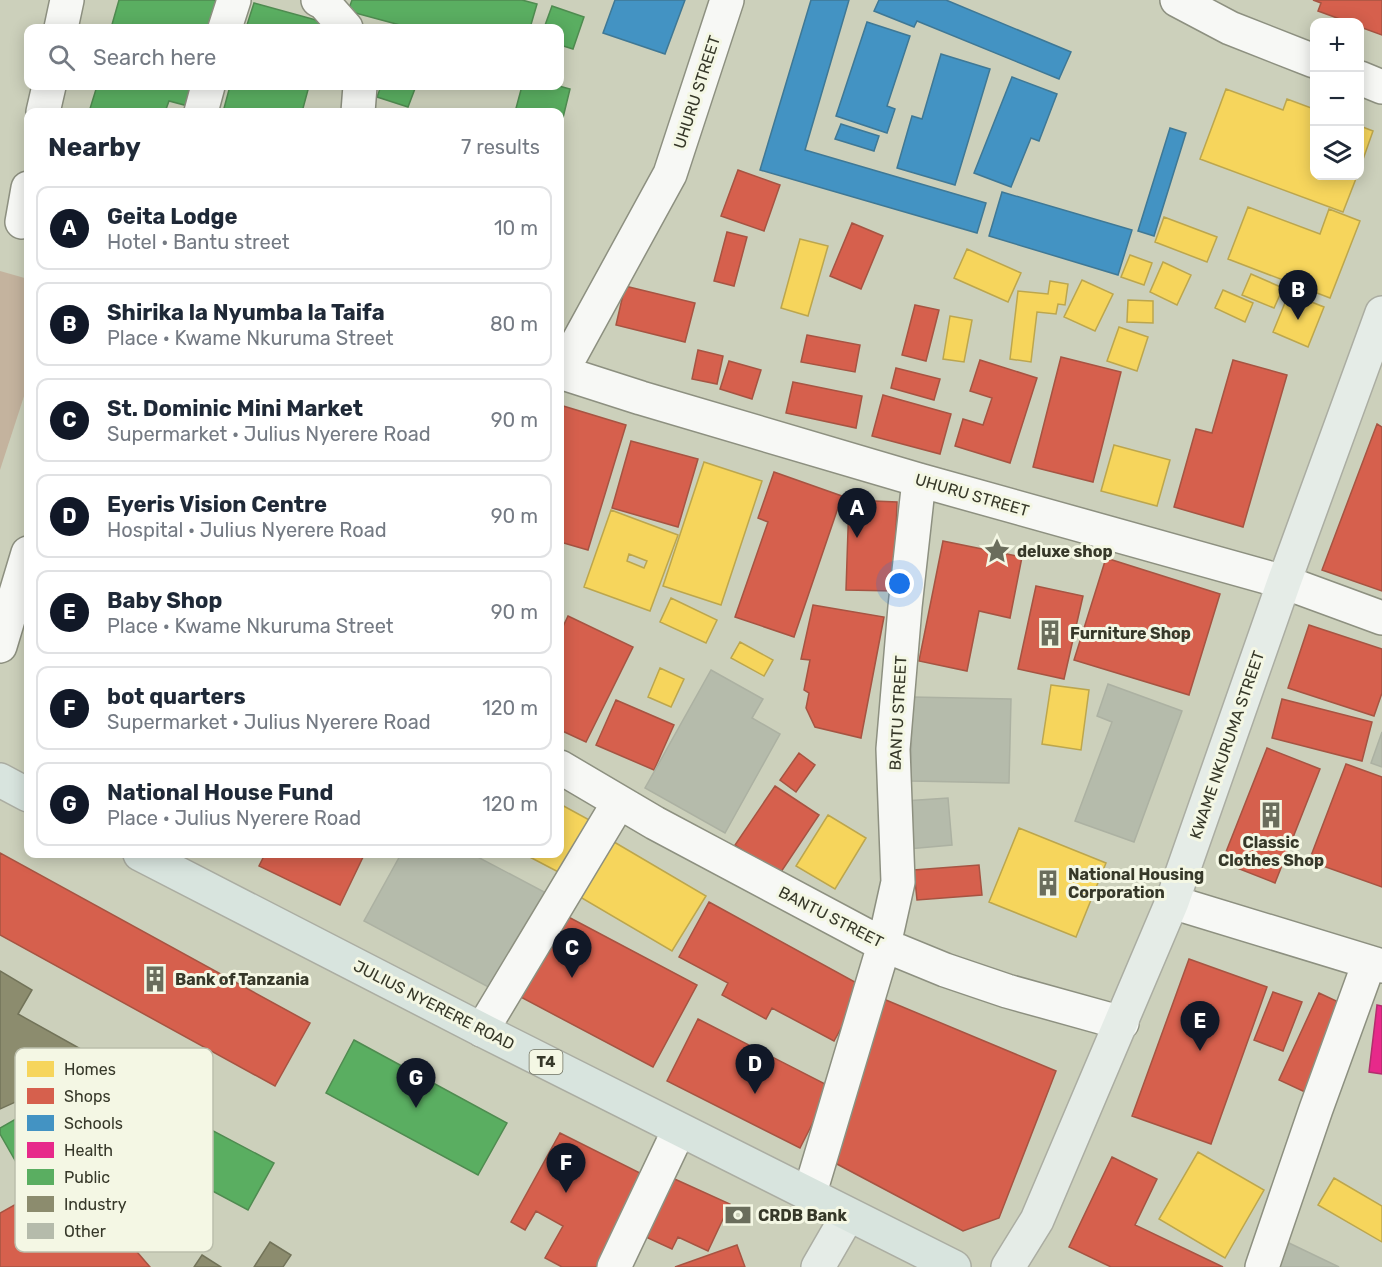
<!DOCTYPE html>
<html lang="en">
<head>
<meta charset="utf-8">
<style>
	body { margin:0; font-family:Rubik,sans-serif; background:#f6f6f7; color:#1f2937 }
	.controls { position:absolute; right:18px; top:18px; display:grid; overflow:hidden; border-radius:12px; box-shadow:0 3px 15px #0003 }
	.controls button { width:54px; height:54px; display:grid; place-items:center; padding:0; border:0; border-bottom:2px solid #e0e1e3; background:#fff; color:#1f2937; font:30px sans-serif }
	.you { position:absolute; left:900px; top:584px; width:21px; height:21px; margin:-15px; border:4px solid #fff; border-radius:50%; background:#1a73e8; box-shadow:0 0 0 9px #1a73e833 }
	.badge { display:grid; place-items:center; width:39px; height:39px; border-radius:50%; background:#111827; color:#fff; font-size:20px; font-weight:700 }
	.pin { position:absolute; translate:-50% -50px; filter:drop-shadow(0 2px 3px #0008) }
	.pin::after { content:''; position:absolute; top:32px; width:21px; height:18px; background:inherit; clip-path:polygon(0 0,100% 0,50% 100%) }
	.list { margin:0; padding:0; list-style:none }
	h2 { display:flex; justify-content:space-between; align-items:center; height:78px; margin:0; padding:0 24px; font-size:26px }
	h2 small { font-size:20px; font-weight:400; color:#747a83 }
	.list li { display:grid; grid-template-columns:39px 1fr auto; gap:18px; align-items:center; box-sizing:border-box; height:84px; margin:0 12px 12px; padding:0 12px; border:2px solid #e0e1e3; border-radius:12px }
	.list b { display:block; font-size:22px; white-space:nowrap }
	.list p { margin:0; font-size:20px; white-space:nowrap; color:#747a83 }
	.list em { font-size:20px; font-style:normal; color:#747a83 }
	.icon { flex:none; width:33px; height:33px; fill:none; stroke:currentColor; stroke-width:2; stroke-linecap:round; stroke-linejoin:round }
	.map { position:relative; flex:none; width:1382px; height:1267px; overflow:hidden }
	.search { position:absolute; background:#fff; box-shadow:0 3px 15px #0003; left:24px; top:24px; width:540px; height:66px; display:flex; align-items:center; gap:15px; box-sizing:border-box; padding:0 21px; border-radius:12px; color:#747a83; font-size:22px }
	.panel { position:absolute; background:#fff; box-shadow:0 3px 15px #0003; left:24px; top:108px; width:540px; height:750px; border-radius:12px }
	.map>svg:first-child { display:block }
	.green { fill:#c4b39e }
	.homes { fill:#f6d55c; stroke:#bca64d; stroke-width:1.5; fill-rule:evenodd }
	.shops { fill:#d6604d; stroke:#a65442; stroke-width:1.5 }
	.schools { fill:#4393c3; stroke:#3f7895; stroke-width:1.5 }
	.health { fill:#e7298a; stroke:#b22e6d; stroke-width:1.5 }
	.public { fill:#5aae61; stroke:#4f8b50; stroke-width:1.5 }
	.industry { fill:#8c8c6e; stroke:#727359; stroke-width:1.5 }
	.building { fill:#b5bbab; stroke:#acb1a2; stroke-width:1.5 }
	.lines { fill:none; stroke-linecap:round; stroke-linejoin:round }
	.minor-casing { stroke:#8d9080; stroke-width:36 }
	.major-casing { stroke:#abada2; stroke-width:36 }
	.highway-casing { stroke:#abada2; stroke-width:36 }
	.minor { stroke:#f7f8f5; stroke-width:33 }
	.major { stroke:#e5ece7; stroke-width:33 }
	.highway { stroke:#d8e4de; stroke-width:33 }
	.labels { text-anchor:middle; dominant-baseline:central; stroke-width:6; stroke-linejoin:round; paint-order:stroke }
	.shield { fill:#f4f7e4; stroke:#6f7161; stroke-width:1.5 }
	.shield-label { font-size:15px; font-weight:bold; fill:#363829 }
	.street-label { font-size:16px; fill:#363829; stroke:#f4f7e4 }
	.poi-label { font-size:16px; font-weight:bold; fill:#363829; stroke:#f4f7e4; text-anchor:start }
	.key { fill:#f4f7e4; stroke:#bbbeac; stroke-width:1.5 }
	.key-label { font-size:16px; fill:#363829 }
</style>
</head>
<body>
<div class="map">
<svg width="1382" height="1267" viewBox="0 0 1382 1267">
	<rect width="100%" height="100%" fill="#ccd0bb"/>
	<path class="green" d="M0,271l28,8v105l-28,86z"/>
	<path class="homes" d="M1226,89l57,21 4,-11 27,10v67h43l-14,36 -143,-53z
		M1360,126l13,5 -13,37z
		M1248,207l72,27 9,-25 31,12 -30,77 -102,-39z
		M1164,217l53,20 -10,25 -52,-20z
		M800,239l28,7 -20,70 -27,-8z
		M967,249l54,24 -13,29 -54,-24z
		M1130,255l22,8 -8,22 -23,-8z
		M1163,262l28,13 -14,30 -27,-13z
		M1251,274l32,14 -9,20 -32,-13z
		M1082,280l31,14 -18,37 -31,-14z
		M1050,281l18,3 -3,21 -7,-1 -2,10 -19,-2 -6,50 -21,-3 8,-68 30,3z
		M1223,290l30,13 -8,19 -30,-14z
		M1289,293l35,14 -16,40 -35,-15z
		M1128,300l25,1v22l-26,-1z
		M950,316l22,4 -8,42 -21,-3z
		M1119,327l29,10 -11,34 -30,-10z
		M1114,445l56,15 -13,46 -56,-15z
		M704,462l58,19 -41,124 -58,-19z
		M611,510l67,25 -28,76 -66,-24zM629,554l18,7 -3,7 -17,-7z
		M671,598l46,22 -11,23 -46,-21z
		M740,642l33,18 -9,16 -33,-18z
		M660,668l24,11 -13,28 -23,-10z
		M1051,685l38,5 -8,60 -39,-6z
		M560,804l33,18 -29,53 -40,-21h36z
		M828,815l38,23 -31,51 -39,-23z
		M1019,828l87,35 -30,74 -87,-35z
		M609,839l97,57 -34,55 -97,-57z
		M1198,1152l66,38 -39,68 -66,-39z
		M1334,1178l48,28v36l-64,-37z"/>
	<path class="shops" d="M1313,0h69v35l-22,-8v-5h-12l-30,-11 3,-8z
		M738,170l42,15 -16,46 -43,-15z
		M852,223l31,13 -22,53 -31,-13z
		M727,232l20,5 -13,49 -20,-5z
		M625,286l70,17 -10,39 -69,-17z
		M915,305l24,5 -13,51 -24,-6z
		M807,335l53,10 -5,27 -54,-10z
		M698,350l25,6 -6,28 -25,-5z
		M1061,357l60,15 -28,110 -60,-15z
		M980,360l57,18 -27,85 -55,-17 8,-27 20,6 9,-27 -22,-7z
		M1233,360l54,15 -44,152 -69,-20 22,-78 16,4z
		M729,361l32,9 -9,29 -32,-10z
		M896,368l44,11 -6,21 -43,-12z
		M793,382l69,14 -6,32 -70,-15z
		M883,395l68,19 -11,40 -68,-18z
		M560,405l66,20 -38,125 -28,-8z
		M1377,424l5,3v164l-60,-21z
		M631,441l67,18 -20,68 -66,-19z
		M774,472l68,24 -48,141 -59,-20 33,-95 -10,-4z
		M849,500l48,2 -3,89 -48,-1z
		M943,541l79,16 -12,61 -31,-7 -12,60 -48,-10z
		M1106,558l114,36 -31,101 -115,-35z
		M1036,586l47,10 -19,83 -46,-10z
		M813,605l71,12 -23,121 -46,-11 -9,-19 3,-15 -5,-3 6,-30 -9,-1z
		M568,616l65,31 -47,95 -26,-12v-97z
		M1309,625l73,24v44l-8,23 -86,-28z
		M1282,699l90,23 -10,39 -90,-23z
		M616,700l58,25 -20,45 -58,-25z
		M1267,748l53,21 -45,114 -53,-21z
		M799,753l16,12 -19,27 -16,-12z
		M1346,764l36,13v110l-73,-26z
		M775,786l44,29 -40,60 -44,-30z
		M0,853l310,170 -35,63 -275,-151z
		M265,854h95l4,1 -24,50 -81,-39z
		M979,865l3,30 -65,5 -3,-30z
		M709,902l155,85 -30,54 -62,-33 -6,11 -44,-24 6,-12 -49,-26z
		M559,912l138,73 -44,82 -138,-73z
		M1189,959l78,28 -56,157 -79,-28z
		M1273,992l29,10 -19,49 -29,-11z
		M1319,993l26,12 -40,87 -26,-12z
		M874,995l182,76 -57,147 -36,13 -128,-68z
		M698,1019l133,68 -31,61 -133,-67z
		M560,1133l88,44 -47,90h-39l-17,-9 18,-32 -27,-15 -11,19 -14,-8z
		M1112,1157l45,22 -22,46 88,42h-112l-42,-20z
		M70,1174l80,93h-150v-54z
		M668,1176l62,28 -22,47 -30,-14 -6,12 -35,-16z
		M737,1245l8,22h-70z"/>
	<path class="schools" d="M615,0h70l-20,54 -62,-21z
		M811,0h38l-44,150 181,53 -9,30 -217,-63z
		M879,0h67l125,52 -12,27 -142,-58 -3,6 -40,-16z
		M867,22l43,14 -23,70 8,3 -8,24 -51,-17z
		M941,54l49,15 -35,116 -58,-17 15,-52 10,3z
		M1012,77l45,17 -18,47 -8,-3 -20,49 -37,-14z
		M841,124l38,12 -5,15 -39,-12z
		M1170,128l16,5 -32,103 -16,-5z
		M1002,192l130,38 -14,45 -129,-39z"/>
	<path class="health" d="M1377,1005l5,1v68l-13,-2z"/>
	<path class="public" d="M119,0h95l6,2 -8,26h-101z
		M352,0h170l15,4 -7,24h-119l-63,-17z
		M254,3l73,20 -1,5h-80z
		M552,6l32,11 -11,32 -13,-4v-17h-16z
		M97,86h97l-6,20 -19,-5 -4,11h-76z
		M230,86h79l-7,26h-79z
		M381,86h35l-8,21 -31,-10z
		M522,86h37l11,3 -10,41v-18h-45z
		M354,1040l153,83 -29,52 -152,-82z
		M133,1052l41,71 -54,32 -19,-33 -81,47 -20,-35v-6z
		M183,1115l91,48 -26,47 -90,-48z"/>
	<path class="industry" d="M0,971l32,19 -14,24 86,48 -104,47z
		M270,1242l21,13 -8,12h-29z
		M202,1255l19,12h-27z"/>
	<path class="building" d="M711,670l52,29 -11,19 28,16 -55,99 -80,-45z
		M1108,684l74,27 -48,131 -59,-21 37,-99 -15,-6z
		M912,697l99,2 -2,84 -98,-2z
		M1382,732v35l-11,-4z
		M948,798l4,47 -44,4 -4,-48z
		M401,854h71l76,40 -52,97 -132,-70z
		M1289,1243l50,24h-61z"/>
	<g class="lines">
		<g class="minor-casing">
			<path id="minor" d="M318,0l6,3 22,25
				M1177,0l53,28 84,33
				M61,28l6,-28
				M225,28l9,-28
				M1360,78l22,9
				M43,112l6,-26
				M201,112l7,-26
				M358,112l2,-26
				M22,222l6,-34
				M560,372l81,26 278,82 365,102 98,36
				M561,373l109,-199 57,-174
				M0,646l28,-93
				M560,767l95,56 229,122 61,25 62,21 115,32
				M1172,902l210,64
				M482,1030l137,-228
				M809,1196l75,-251 14,-63 -5,-133 12,-142 14,-127
				M614,1267l65,-137
				M1262,1267l54,-158 53,-146"/>
		</g>
		<g class="major-casing">
			<path id="major" d="M818,1267l30,-52
				M1008,1267l29,-47 135,-318 112,-320 98,-269"/>
		</g>
		<g class="highway-casing">
			<path id="highway" d="M0,780l28,15
				M140,854l342,176 472,237"/>
		</g>
		<use href="#minor" class="minor"/>
		<use href="#major" class="major"/>
		<use href="#highway" class="highway"/>
	</g>
	<defs>
		<g id="sight-bare" transform="scale(2.07)"><path d="M0-6L1.8-2.2L6-1.7L2.9 1.2L3.7 5.4L0 3.3L-3.7 5.4L-2.9 1.2L-6-1.7L-1.8-2.2Z" fill="#6a6d5c" stroke="#f4f7e4" stroke-width="2.5" paint-order="stroke"/></g>
		<g id="building-bare" transform="scale(2.07)"><path d="M-4-6H4V6H1V3H-1V6H-4ZM-2.5-4.3h1.7v1.8h-1.7ZM.8-4.3h1.7v1.8H.8ZM-2.5-1h1.7V.8h-1.7ZM.8-1h1.7V.8H.8Z" fill="#6a6d5c" stroke="#f4f7e4" stroke-width="2.5" paint-order="stroke"/></g>
		<g id="bank-bare" transform="scale(2.07)"><path d="M-6-4H6V4H-6ZM0-2.3a2.3 2.3 0 1 0 0 4.6a2.3 2.3 0 1 0 0-4.6Z" fill="#6a6d5c" stroke="#f4f7e4" stroke-width="2.5" paint-order="stroke"/></g>
	</defs>
	<g fill-rule="evenodd">
		<use href="#sight-bare" x="997" y="551"/>
		<use href="#building-bare" x="1050" y="633"/>
		<use href="#building-bare" x="1271" y="815"/>
		<use href="#building-bare" x="1048" y="883"/>
		<use href="#building-bare" x="155" y="979"/>
		<use href="#bank-bare" x="738" y="1215"/>
	</g>
	<g class="labels">
		<rect class="shield" x="529.5" y="1050" width="33" height="24" rx="4.5"/>
		<g class="shield-label">
			<text x="546" y="1062">T4</text>
		</g>
		<g class="street-label">
			<text transform="translate(697 92) rotate(-72)">UHURU STREET</text>
			<text transform="translate(972 495) rotate(16)">UHURU STREET</text>
			<text transform="translate(898 713) rotate(-87)">BANTU STREET</text>
			<text transform="translate(1227 745) rotate(-71)">KWAME NKURUMA STREET</text>
			<text transform="translate(831 917) rotate(27)">BANTU STREET</text>
			<text transform="translate(434 1005) rotate(27)">JULIUS NYERERE ROAD</text>
		</g>
		<g class="poi-label">
			<text x="1017" y="551">deluxe shop</text>
			<text x="1070" y="633">Furniture Shop</text>
			<text x="1271" y="842" text-anchor="middle">Classic<tspan x="1271" dy="18">Clothes Shop</tspan></text>
			<text x="1068" y="874">National Housing<tspan x="1068" dy="18">Corporation</tspan></text>
			<text x="175" y="979">Bank of Tanzania</text>
			<text x="758" y="1215">CRDB Bank</text>
		</g>
	</g>
	<rect x="15" y="1048" width="198" height="204" rx="9" class="key"/>
	<rect x="27" y="1061" width="27" height="16" fill="#f6d55c"/>
	<rect x="27" y="1088" width="27" height="16" fill="#d6604d"/>
	<rect x="27" y="1115" width="27" height="16" fill="#4393c3"/>
	<rect x="27" y="1142" width="27" height="16" fill="#e7298a"/>
	<rect x="27" y="1169" width="27" height="16" fill="#5aae61"/>
	<rect x="27" y="1196" width="27" height="16" fill="#8c8c6e"/>
	<rect x="27" y="1223" width="27" height="16" fill="#b5bbab"/>
	<g class="key-label">
		<text x="64" y="1075">Homes</text>
		<text x="64" y="1102">Shops</text>
		<text x="64" y="1129">Schools</text>
		<text x="64" y="1156">Health</text>
		<text x="64" y="1183">Public</text>
		<text x="64" y="1210">Industry</text>
		<text x="64" y="1237">Other</text>
	</g>
</svg>
<div class="controls">
<button>+</button>
<button>−</button>
<button><svg class="icon" aria-label="layers" viewBox="0 0 24 24"><path d="M12 4l9 5-9 5-9-5zM3 14l9 5 9-5"/></svg></button>
</div>
<div class="you"></div>
<div class="pin badge" style="left:857px;top:538px">A</div>
<div class="pin badge" style="left:1298px;top:320px">B</div>
<div class="pin badge" style="left:572px;top:978px">C</div>
<div class="pin badge" style="left:755px;top:1094px">D</div>
<div class="pin badge" style="left:1200px;top:1051px">E</div>
<div class="pin badge" style="left:566px;top:1193px">F</div>
<div class="pin badge" style="left:416px;top:1108px">G</div>
<div class="search"><svg class="icon" aria-label="search" viewBox="0 0 24 24"><circle cx="10" cy="10" r="6"/><path d="M15 15l6 6"/></svg>Search here</div>
<section class="panel">
<h2>Nearby<small>7 results</small></h2>
<ul class="list">
<li><span class="badge">A</span><div><b>Geita Lodge</b><p>Hotel · Bantu street</p></div><em>10 m</em></li>
<li><span class="badge">B</span><div><b>Shirika la Nyumba la Taifa</b><p>Place · Kwame Nkuruma Street</p></div><em>80 m</em></li>
<li><span class="badge">C</span><div><b>St. Dominic Mini Market</b><p>Supermarket · Julius Nyerere Road</p></div><em>90 m</em></li>
<li><span class="badge">D</span><div><b>Eyeris Vision Centre</b><p>Hospital · Julius Nyerere Road</p></div><em>90 m</em></li>
<li><span class="badge">E</span><div><b>Baby Shop</b><p>Place · Kwame Nkuruma Street</p></div><em>90 m</em></li>
<li><span class="badge">F</span><div><b>bot quarters</b><p>Supermarket · Julius Nyerere Road</p></div><em>120 m</em></li>
<li><span class="badge">G</span><div><b>National House Fund</b><p>Place · Julius Nyerere Road</p></div><em>120 m</em></li>
</ul>
</section>
</div>
</body>
</html>
